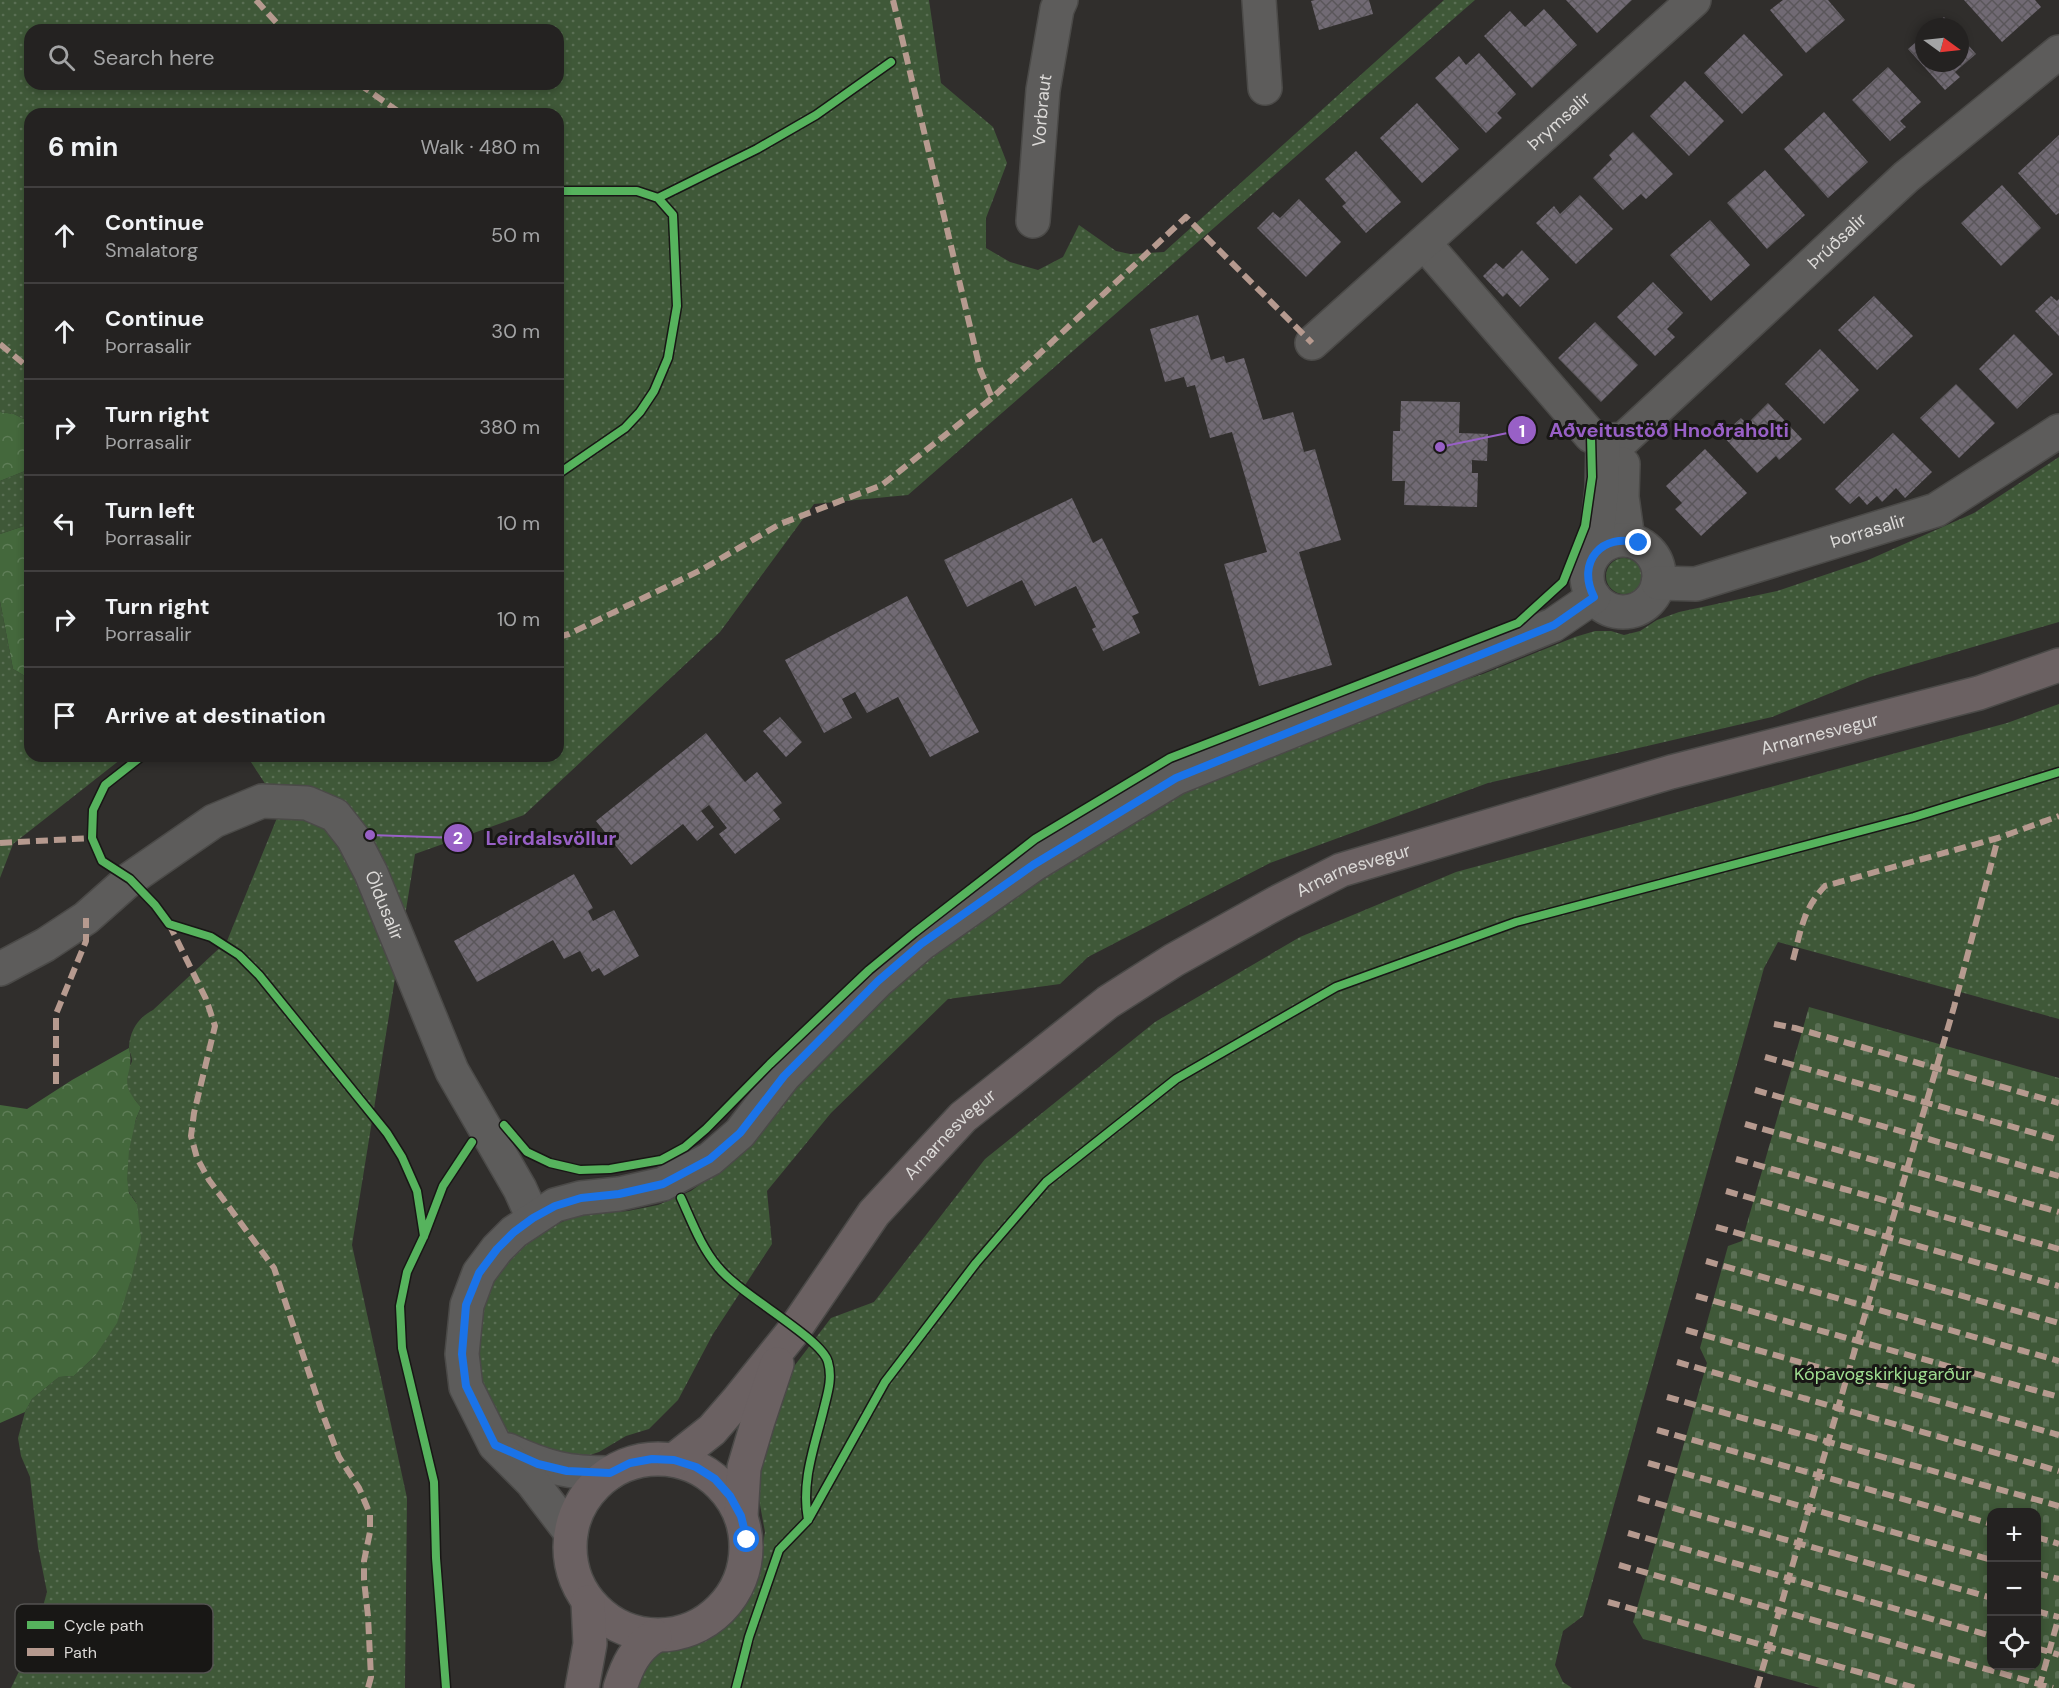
<!DOCTYPE html>
<html lang="en">
<head>
<meta charset="utf-8">
<style>
	body { margin:0; font-family:"DM Sans",sans-serif; background:#2c2a2a; color:#f1f3f6 }
	.controls { position:absolute; right:18px; bottom:18px; display:grid; overflow:hidden; border-radius:12px; box-shadow:0 3px 9px #0003 }
	.controls button { width:54px; height:54px; display:grid; place-items:center; padding:0; border:0; border-bottom:2px solid #413f3f; background:#242221; color:#f1f3f6; font:30px sans-serif }
	.compass { position:absolute; left:1915px; top:18px; width:54px; height:54px; border-radius:50%; background:#242221; box-shadow:0 3px 9px #0003; rotate:105deg }
	.stop { position:absolute; width:18px; height:18px; margin:-14px; border:4px solid #1a73e8; border-radius:50%; background:#fff }
	.stop.end { background:#1a73e8; border-color:#fff; box-shadow:0 2px 6px #0008 }
	.list { margin:0; padding:0; list-style:none }
	h2 { display:flex; justify-content:space-between; align-items:center; height:78px; margin:0; padding:0 24px; font-size:26px }
	h2 small { font-size:20px; font-weight:400; color:#a3a4a5 }
	.list li { display:grid; grid-template-columns:39px 1fr auto; gap:18px; align-items:center; box-sizing:border-box; height:96px; padding:0 24px; border-top:2px solid #413f3f }
	.list b { display:block; font-size:22px; white-space:nowrap }
	.list p { margin:0; font-size:20px; white-space:nowrap; color:#a3a4a5 }
	.list em { font-size:20px; font-style:normal; color:#a3a4a5 }
	.icon { flex:none; width:33px; height:33px; fill:none; stroke:currentColor; stroke-width:2; stroke-linecap:round; stroke-linejoin:round }
	.map { position:relative; flex:none; width:2059px; height:1688px; overflow:hidden }
	.search { position:absolute; background:#242221; box-shadow:0 3px 9px #0003; left:24px; top:24px; width:540px; height:66px; display:flex; align-items:center; gap:15px; box-sizing:border-box; padding:0 21px; border-radius:18px; color:#a3a4a5; font-size:22px }
	.panel { position:absolute; background:#242221; box-shadow:0 3px 9px #0003; left:24px; top:108px; width:540px; height:654px; border-radius:18px }
	.map>svg:first-child { display:block }
	.grass { fill:url(#grass-dots); fill-rule:evenodd }
	.forest { fill:url(#forest-crowns) }
	.cemetery { fill:url(#cemetery-stones); fill-rule:evenodd }
	.building { fill:url(#building-cross-hatch) }
	.lines { fill:none; stroke-linecap:round; stroke-linejoin:round }
	.minor-casing { stroke:#4b4a48; stroke-width:36 }
	.major-casing { stroke:#4b4a48; stroke-width:36 }
	.minor { stroke:#5d5c5b; stroke-width:33 }
	.major { stroke:#6b6162; stroke-width:33 }
	.quiet { stroke:#b69a8f; stroke-width:6; stroke-dasharray:12 6; stroke-linecap:butt }
	.cycleway-casing { stroke:#181715; stroke-width:11 }
	.cycleway { stroke:#56b35d; stroke-width:8 }
	.route { stroke:#1a73e8; stroke-width:8 }
	.labels { text-anchor:middle; dominant-baseline:central; stroke-width:6; stroke-linejoin:round; paint-order:stroke }
	.street-label { font-size:18px; fill:#dcdad8; stroke:#181715 }
	.park-label { font-size:18px; fill:#9fde91; stroke:#181715 }
	.key { fill:#181715; stroke:#535250; stroke-width:1.5 }
	.key-label { font-size:16px; fill:#dcdad8 }
	.leader { fill:none; stroke:#9860c6; stroke-width:2 }
	.callout-dot { fill:#9860c6; stroke:#181715; stroke-width:2 }
	.mark-label { font-size:18px; text-anchor:middle; font-weight:bold; fill:#fff }
	.callout-label { font-size:20px; text-anchor:middle; font-weight:bold; fill:#9860c6; stroke:#181715; stroke-width:6; stroke-linejoin:round; paint-order:stroke }
</style>
</head>
<body>
<div class="map">
<svg width="2059" height="1688" viewBox="0 0 2059 1688">
	<defs>
		<pattern id="grass-dots" width="8" height="8" patternUnits="userSpaceOnUse" patternTransform="scale(1.5)"><rect width="8" height="8" fill="#3f5838"/><path d="M2 2h.1M6 6h.1" fill="none" stroke="#5a6f54" stroke-width="1.8" stroke-linecap="round"/></pattern>
		<pattern id="forest-crowns" width="20" height="18" patternUnits="userSpaceOnUse" patternTransform="scale(1.5)"><rect width="20" height="18" fill="#44683c"/><path d="M2 6a3 3 0 1 1 6 0M12 15a3 3 0 1 1 6 0" fill="none" stroke="#5e7d57"/></pattern>
		<pattern id="cemetery-stones" width="16" height="16" patternUnits="userSpaceOnUse" patternTransform="scale(1.5)"><rect width="16" height="16" fill="#3f5838"/><path d="M2 7V4a2 2 0 0 1 4 0v3zM10 15v-3a2 2 0 0 1 4 0v3z" fill="#5a6f54"/></pattern>
		<pattern id="building-cross-hatch" width="8" height="8" patternUnits="userSpaceOnUse" patternTransform="scale(1.5)"><rect width="8" height="8" fill="#716a74"/><path d="M0 0l8 8M0 8l8-8" fill="none" stroke="#5a565a"/></pattern>
	</defs>
	<rect width="100%" height="100%" fill="#302e2c"/>
	<path class="grass" d="M0,0h929l12,83 52,44 14,36 -21,55v30l24,14 28,8 25,-13 16,-32 37,26 14,3 34,-2 280,-252h31l-567,495 -94,9 -94,128 -196,183 -109,39 -63,391 55,253 -2,190h-394l22,-46 14,-50 -9,-45 -8,-70 -9,-21 -3,-18 7,-26 7,-13 27,-22 15,-1 21,-20 42,-152c-2,-4 -6,-8 -8,-12 -8,-21 3,-65 12,-85 -9,-10 -17,-19 -14,-33 0,-5 4,-9 5,-13 0,-5 -3,-10 -3,-14 1,-17 9,-29 24,-37l74,-69 54,-133 -34,-52h311v-642h-528v308l-16,-8 -14,-2zM30,30h528v54h-528z
		M2059,457v165l-189,55 -98,40 -284,66 -218,80 -182,94 -28,27 -112,15 -117,114 -64,78 5,53 -59,90 -35,66 -29,29 -23,7 -27,16 -27,9 -57,-19 -23,-30 -14,-40 1,-46 10,-38 26,-34 30,-24 32,-15 51,-4 30,-6 33,-14 28,-21 114,-124 56,-55 48,-40 74,-58 178,-106 185,-78 109,-35 92,-37 20,-6h16l13,4 16,-4 17,-11 22,-8 98,-21 89,-30 108,-48z
		M30,469v55l-30,10v-53z
		M1606 576a18 18 0 1 1 36 0a18 18 0 1 1-36 0Z
		M0,601l13,68 17,10v77h95l-112,88 -13,34z
		M2059,704v315l-281,-77 -14,26 -181,648 -20,15 -8,34 8,17 9,6h-944l35,-44 58,-22 22,-23 16,-31 6,-36 -5,-27 -1,-37 23,-86 49,-64 43,-16 111,-143 170,-137 145,-85 156,-65 551,-149z"/>
	<path class="forest" d="M0,412l14,2 16,8v47l-30,12z
		M30,524v155l-17,-10 -13,-68v-67z
		M129,1048c7,29 -15,29 12,59l-5,12 -7,31 -2,29 2,14 8,11 4,34 -10,41 -14,44 -22,33 -21,20 -15,1 -27,22 -7,13 -25,11v-318l27,4 45,-29z"/>
	<path class="cemetery" d="M1809,1007l250,71v610h-239l-177,-49 -10,-17 74,-259 -7,-15 28,-102 14,-5zM1992,1512h44v154h-44z"/>
	<path class="building" d="M1315,0h54l4,14 -54,16 -8,-29z
		M1566,0h66l-35,33z
		M1783,0h45l17,20 -39,33 -36,-43z
		M1964,0h71l6,7 -39,35z
		M1544,9l33,36 -45,43 -48,-52 26,-25 15,16z
		M1944,17l8,10h-19z
		M1744,34l39,41 -41,39 -38,-41z
		M1924,35v28h36v-27l16,18 -21,18 5,5 -15,13 -37,-41z
		M1479,53l37,41 -19,19 5,5 -16,15 -51,-55 24,-22 7,9z
		M1888,67l33,35 -21,19 6,6 -16,14 -38,-41z
		M1685,81l39,40 -35,35 -39,-40z
		M1417,103l42,46 -37,34 -42,-45z
		M1824,112l44,50 -40,36 -44,-49z
		M1633,132l40,42 -27,25 -5,-5 -18,16 -30,-32 19,-19 -3,-4z
		M2059,135v78l-3,2 -38,-42z
		M1356,151l45,51 -35,31 -24,-27 4,-3 -21,-24z
		M1765,170l40,45 -38,34 -40,-46z
		M2002,185l39,43 -40,38 -40,-43z
		M1580,195l33,34 -37,35 -40,-41 18,-17 6,8z
		M1299,199l42,43 -35,35 -49,-49 16,-16 7,6z
		M1710,220l40,45 -39,36 -41,-46z
		M1522,250l27,29 -29,28 -13,-14 -4,4 -20,-21 13,-13 7,6z
		M1653,282l30,31 -16,16 8,8 -20,19 -38,-39z
		M1874,296l39,40 -36,34 -39,-40z
		M2051,296l6,5 2,-2v37l-24,-25z
		M1198,315l13,45 13,-4 2,7 18,-5 19,62 30,-8 11,40 11,-3 26,91 -42,12 33,113 -73,21 -35,-122 43,-12 -35,-120 -22,6 -15,-53 -8,2 -3,-10 -19,5 -15,-53z
		M1595,322l43,43 -37,37 -43,-44z
		M2014,334l39,40 -36,35 -38,-40z
		M1820,349l39,41 -35,34 -39,-40z
		M1956,384l39,39 -36,35 -39,-40z
		M1401,401l59,1 -1,31 29,1 -1,27 -15,-1v13h6l-1,34 -73,-2 1,-24h-13l1,-50h7z
		M1768,403l34,36 -23,21 -3,-4 -19,17 -35,-38 19,-17 6,6z
		M1893,433l39,39 -27,26 -9,-10 -14,14 -5,-6 -10,9 -8,-9 -9,8 -15,-15z
		M1705,449l42,44 -46,43 -26,-27 7,-6 -16,-17z
		M1072,498l21,45 9,-5 37,75 -7,3 8,17 -37,18 -11,-22 4,-2 -20,-41 -41,20 -13,-26 -55,27 -23,-47z
		M907,596l72,136 -49,25 -32,-60 -31,16 -12,-21 -13,7 10,19 -28,15 -39,-73z
		M780,717l22,25 -16,15 -23,-26z
		M706,733l39,49 12,-10 25,31 -9,7 7,9 -45,35 -16,-20 8,-6 -18,-23 -8,6 13,16 -17,14 -14,-17 -52,41 -35,-44z
		M574,874l19,34 -5,3 5,10 21,-11 25,46 -35,20 -5,-8 -7,4 -12,-21 -16,8 -11,-19 -76,42 -23,-41z"/>
	<g class="lines">
		<g class="minor-casing">
			<g id="minor">
				<path d="M1259,0l6,88"/>
				<path id="s1" d="M1033,221l10,-131 14,-81 4,-9"/>
				<path id="s2" d="M1424,243l167,193 12,5 21,-2 282,-262 153,-125"/>
				<path id="s3" d="M1312,343l382,-343"/>
				<path d="M1623,464l-1,33 6,43"/>
				<circle cx="1623" cy="576" r="36"/>
				<path d="M1595,553l7,-65 1,-47"/>
				<path id="s4" d="M1658,583l38,1 240,-74 123,-79"/>
				<path id="s5" d="M0,969l45,-24 41,-27 44,-39 84,-58 48,-20 45,2 28,12 18,23 18,35 81,198 68,118 13,29"/>
				<path d="M508,1450c39,18 59,23 102,23"/>
				<path d="M571,1533l-39,-51 -37,-37 -29,-58 -4,-33 5,-49 12,-32 18,-24 17,-17 41,-27 26,-7 38,-4 44,-10 47,-25 30,-26 44,-57 94,-95 43,-37 112,-79 143,-87 377,-153 41,-28"/>
			</g>
		</g>
		<g class="major-casing">
			<g id="major">
				<circle cx="658" cy="1547" r="88"/>
				<path id="s6" d="M674,1460l38,-30 26,-30 57,-71 79,-116 89,-96 145,-115 66,-42 104,-58 63,-32 330,-98 308,-79 80,-28"/>
				<path d="M741,1516l3,-48 14,-47 19,-57"/>
				<path d="M582,1688l8,-44 -2,-42"/>
				<path d="M620,1688c7,-22 15,-40 35,-52"/>
			</g>
		</g>
		<use href="#minor" class="minor"/>
		<use href="#major" class="major"/>
		<path class="quiet" d="M256,0l27,30
			M893,0l87,369 12,29
			M359,84l43,30
			M0,344l30,25
			M558,637l11,-3 132,-64 79,-46 102,-39 110,-87 194,-181 126,126
			M0,843l92,-5
			M169,924l37,75 9,27 -21,87 -3,23 6,22 12,22 65,88 49,147 16,42 20,31 11,26v18l-6,29v19l4,36 3,61 -3,11
			M1793,960c8,-30 10,-51 32,-74l173,-48 61,-22
			M1774,1024l21,4 264,75
			M1765,1057l294,83
			M56,1084v-70l30,-73v-23
			M1755,1090l304,86
			M1745,1124l314,88
			M1736,1159l323,90
			M1726,1191l333,95
			M1716,1227l343,96
			M1706,1261l353,100
			M1696,1296l363,101
			M1686,1330l373,105
			M1677,1362l382,109
			M1667,1397l392,109
			M1657,1430l335,94
			M1648,1463l344,97
			M1638,1498l354,100
			M1628,1533l364,103
			M2036,1537l23,7
			M1619,1565l434,123
			M2036,1573l23,6
			M1608,1602l308,86
			M2036,1611l23,6
			M2036,1648l23,7
			M1757,1688l197,-681 44,-169
			M2039,1688l20,-72"/>
		<g class="cycleway-casing">
			<path id="cycleway" d="M558,191h79l21,7 15,17 4,91 -9,52 -14,33 -14,21 -15,16 -67,46
				M658,198l99,-49 59,-34 75,-53
				M142,756l-37,29 -12,25 -1,28 10,23 28,18 25,26 14,19 42,13 28,18 20,20 128,158 15,24 15,34 7,45
				M504,1125l23,27 23,11 30,7 30,-1 51,-9 24,-13 21,-18 64,-65 99,-94 45,-37 121,-94 135,-81 348,-135 45,-41 22,-56 7,-49 -1,-41
				M681,1198c11,24 20,49 37,69 21,27 104,71 110,95 5,17 -1,33 -5,50 -9,36 -22,70 -15,108
				M446,1688l-10,-130 -2,-76 -32,-134 -2,-42 7,-34 17,-36 19,-50 29,-44
				M736,1688l13,-51 30,-87 29,-30 77,-138 91,-119 70,-81 130,-103 160,-92 180,-65 398,-105 145,-45"/>
		</g>
		<use href="#cycleway" class="cycleway"/>
	</g>
	<g class="lines">
		<path class="route" d="M747,1540l-6,-24 -11,-20 -15,-17 -19,-12 -22,-7 -22,-1 -22,4 -20,10 -43,-2 -29,-7 -43,-19 -29,-59 -4,-32 4,-49 13,-32 18,-24 17,-17 19,-14 22,-12 26,-8 38,-4 44,-10 47,-25 30,-26 44,-57 94,-95 43,-37 112,-79 143,-87 378,-153 40,-28c-18,-35 8,-65 45,-54"/>
	</g>
	<g class="labels">
		<g class="street-label">
			<text stroke="none"><textPath href="#s1" startOffset="111">Vorbraut</textPath></text>
			<text stroke="none"><textPath href="#s3" startOffset="332">Þrymsalir</textPath></text>
			<text stroke="none"><textPath href="#s2" startOffset="580">Þrúðsalir</textPath></text>
			<text stroke="none"><textPath href="#s4" startOffset="218">Þorrasalir</textPath></text>
			<text stroke="none"><textPath href="#s6" startOffset="1401">Arnarnesvegur</textPath></text>
			<text stroke="none"><textPath href="#s6" startOffset="915">Arnarnesvegur</textPath></text>
			<text stroke="none"><textPath href="#s5" startOffset="492">Öldusalir</textPath></text>
			<text stroke="none"><textPath href="#s6" startOffset="429">Arnarnesvegur</textPath></text>
		</g>
		<g class="park-label">
			<text x="1883" y="1374">Kópavogskirkjugarður</text>
		</g>
	</g>
	<rect x="15" y="1604" width="198" height="69" rx="9" class="key"/>
	<rect x="27" y="1621" width="27" height="8" fill="#56b35d"/>
	<rect x="27" y="1648" width="27" height="8" fill="#b69a8f"/>
	<g class="key-label">
		<text x="64" y="1631">Cycle path</text>
		<text x="64" y="1658">Path</text>
	</g>
	<path class="leader" d="M1440 447L1522 430M370 835L458 838"/>
	<g class="callout-dot">
		<circle cx="1440" cy="447" r="6"/>
		<circle cx="370" cy="835" r="6"/>
		<circle cx="1522" cy="430" r="15"/>
		<circle cx="458" cy="838" r="15"/>
	</g>
	<g class="mark-label">
		<text x="1522" y="437">1</text>
		<text x="458" y="844">2</text>
	</g>
	<g class="callout-label">
		<text x="1669" y="437">Aðveitustöð Hnoðraholti</text>
		<text x="551" y="845">Leirdalsvöllur</text>
	</g>
</svg>
<div class="controls">
<button>+</button>
<button>−</button>
<button><svg class="icon" aria-label="locate" viewBox="0 0 24 24"><circle cx="12" cy="12" r="6"/><path d="M12 2v4M12 18v4M2 12h4M18 12h4"/></svg></button>
</div>
<svg class="compass" viewBox="-18 -18 36 36"><path d="M0-13l5 13h-10z" fill="#e53935"/><path d="M0 13l5-13h-10z" fill="#a3a4a5"/></svg>
<div class="stop" style="left:747px;top:1540px"></div>
<div class="stop end" style="left:1639px;top:543px"></div>
<div class="search"><svg class="icon" aria-label="search" viewBox="0 0 24 24"><circle cx="10" cy="10" r="6"/><path d="M15 15l6 6"/></svg>Search here</div>
<section class="panel">
<h2>6 min<small>Walk · 480 m</small></h2>
<ul class="list">
<li><svg class="icon" aria-label="ahead" viewBox="0 0 24 24"><path d="M12 20V5M6 11l6-6 6 6"/></svg><div><b>Continue</b><p>Smalatorg</p></div><em>50 m</em></li>
<li><svg class="icon" aria-label="ahead" viewBox="0 0 24 24"><path d="M12 20V5M6 11l6-6 6 6"/></svg><div><b>Continue</b><p>Þorrasalir</p></div><em>30 m</em></li>
<li><svg class="icon" aria-label="right" viewBox="0 0 24 24"><path d="M7 20v-9h11M14 6l5 5-5 5"/></svg><div><b>Turn right</b><p>Þorrasalir</p></div><em>380 m</em></li>
<li><svg class="icon" aria-label="left" viewBox="0 0 24 24"><path d="M17 20v-9H6M10 6l-5 5 5 5"/></svg><div><b>Turn left</b><p>Þorrasalir</p></div><em>10 m</em></li>
<li><svg class="icon" aria-label="right" viewBox="0 0 24 24"><path d="M7 20v-9h11M14 6l5 5-5 5"/></svg><div><b>Turn right</b><p>Þorrasalir</p></div><em>10 m</em></li>
<li><svg class="icon" aria-label="arrive" viewBox="0 0 24 24"><path d="M6 21V4h12l-3 4 3 4H6"/></svg><div><b>Arrive at destination</b></div></li>
</ul>
</section>
</div>
</body>
</html>
